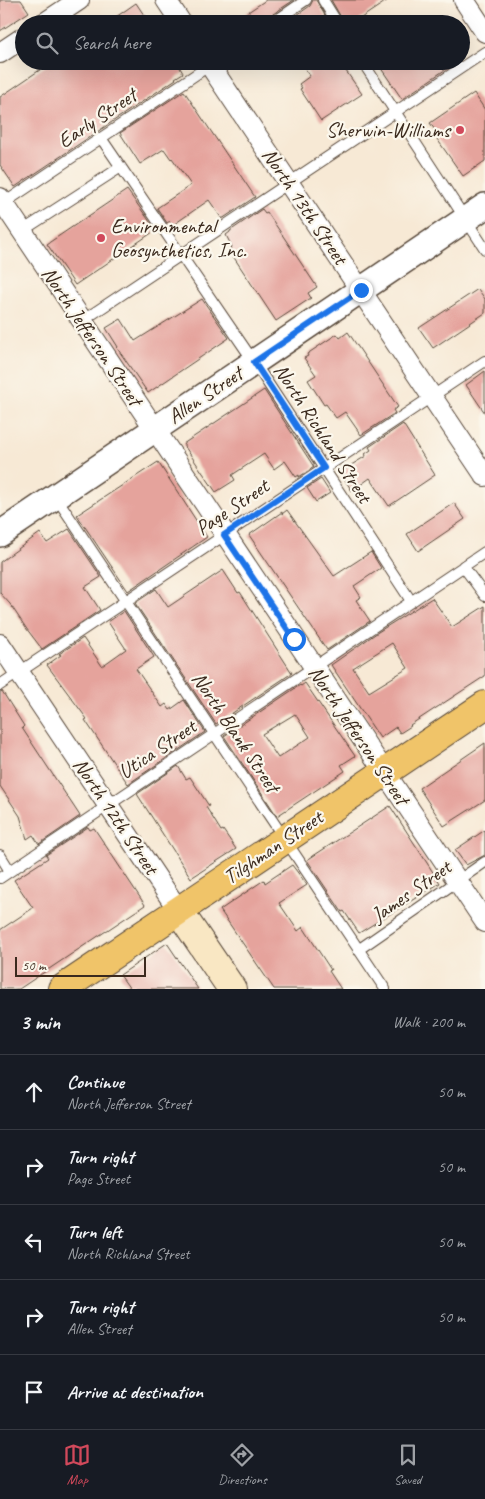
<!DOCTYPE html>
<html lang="en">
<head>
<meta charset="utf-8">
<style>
	body { margin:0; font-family:Caveat,sans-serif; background:#242831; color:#f1f3f6 }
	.scale { position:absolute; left:15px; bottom:12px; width:131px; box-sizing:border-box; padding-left:5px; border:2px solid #3b2a1e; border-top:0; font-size:14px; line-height:18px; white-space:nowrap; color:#3b2a1e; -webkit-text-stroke:4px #fbf7ec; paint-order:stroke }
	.stop { position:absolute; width:15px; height:15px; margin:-11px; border:4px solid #1a73e8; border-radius:50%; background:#fff }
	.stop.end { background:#1a73e8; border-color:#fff; box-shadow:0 1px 5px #0008 }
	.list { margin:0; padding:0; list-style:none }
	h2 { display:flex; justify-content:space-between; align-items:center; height:65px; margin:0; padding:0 20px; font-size:21px }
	h2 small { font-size:16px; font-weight:400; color:#9ea1a6 }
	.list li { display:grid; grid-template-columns:32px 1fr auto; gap:15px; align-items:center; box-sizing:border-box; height:75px; padding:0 20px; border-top:1px solid #363941 }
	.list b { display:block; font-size:19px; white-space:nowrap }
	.list p { margin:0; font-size:16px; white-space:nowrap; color:#9ea1a6 }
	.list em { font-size:16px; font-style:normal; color:#9ea1a6 }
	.icon { flex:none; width:28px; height:28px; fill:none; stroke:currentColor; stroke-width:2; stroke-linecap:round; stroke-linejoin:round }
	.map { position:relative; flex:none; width:485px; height:989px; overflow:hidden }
	.search { position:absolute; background:#171b24; box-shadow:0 5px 20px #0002; left:15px; right:15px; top:15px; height:55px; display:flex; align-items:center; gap:12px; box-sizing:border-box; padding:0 18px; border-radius:28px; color:#9ea1a6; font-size:19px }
	.sheet { height:440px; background:#171b24 }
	nav { display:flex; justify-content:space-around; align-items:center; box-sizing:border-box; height:70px; border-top:1px solid #363941; background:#171b24; font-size:14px; color:#9ea1a6 }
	nav a { display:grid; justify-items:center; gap:2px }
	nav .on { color:#d1495b }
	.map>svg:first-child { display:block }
	.building { fill:#e5a39c; fill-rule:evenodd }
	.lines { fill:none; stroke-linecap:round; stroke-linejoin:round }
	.service-casing { stroke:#574739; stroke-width:12 }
	.minor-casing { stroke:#574739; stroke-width:22 }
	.tertiary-casing { stroke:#574739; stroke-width:28 }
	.secondary-casing { stroke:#574739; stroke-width:30 }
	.primary-casing { stroke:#574739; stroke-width:30 }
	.service { stroke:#fff; stroke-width:10 }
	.minor { stroke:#fff; stroke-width:20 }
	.tertiary { stroke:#fff; stroke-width:25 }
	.secondary { stroke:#f9e7c3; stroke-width:28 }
	.primary { stroke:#f0c469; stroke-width:28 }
	.route { stroke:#1a73e8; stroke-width:6 }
	.poi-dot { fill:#d1495b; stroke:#fbf7ec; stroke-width:2 }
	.labels { text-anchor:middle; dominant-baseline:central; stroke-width:4.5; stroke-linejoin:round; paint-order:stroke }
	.street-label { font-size:21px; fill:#3b2a1e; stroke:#fbf7ec }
	.poi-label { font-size:21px; fill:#3b2a1e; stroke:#fbf7ec; text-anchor:end }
</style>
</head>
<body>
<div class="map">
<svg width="485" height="989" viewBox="0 0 485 989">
	<rect width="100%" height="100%" fill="#fbf7ec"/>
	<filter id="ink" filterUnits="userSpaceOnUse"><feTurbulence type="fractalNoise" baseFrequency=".02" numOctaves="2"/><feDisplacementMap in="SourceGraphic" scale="10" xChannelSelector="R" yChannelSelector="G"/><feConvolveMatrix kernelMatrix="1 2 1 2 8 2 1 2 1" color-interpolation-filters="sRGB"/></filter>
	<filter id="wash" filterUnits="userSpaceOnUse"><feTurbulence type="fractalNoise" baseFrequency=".0096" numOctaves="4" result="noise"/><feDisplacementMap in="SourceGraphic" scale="20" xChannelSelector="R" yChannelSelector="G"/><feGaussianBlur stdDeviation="1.12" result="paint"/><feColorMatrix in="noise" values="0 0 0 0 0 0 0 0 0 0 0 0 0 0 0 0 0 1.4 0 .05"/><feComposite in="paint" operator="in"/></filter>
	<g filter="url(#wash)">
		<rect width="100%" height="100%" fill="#f7e9d5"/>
		<g id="blocks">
			<path class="building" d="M0,0h21l8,12 -29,19z
				M266,0h28l-27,18 -3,6h-34z
				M313,0h3l14,24h-46l26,-18z
				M331,0h57l-36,24h-7z
				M136,3l14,21h-44z
				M53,61h123l7,12 -8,5 1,1 -161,108 -15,-22v-68z
				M300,61h39l23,33 -41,27 -21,-32 2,-1 -3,-4 11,-8z
				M376,61h82l-56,38z
				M184,91l71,106 -33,22 -13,-19 -36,25 -3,-4 -3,2 -10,-15 34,-23 -19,-27 -1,1 -7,-10 -24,15 -20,-31z
				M474,93l11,17v51l-22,15 -26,-37 3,-2 -10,-14z
				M127,190l29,40 -81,55 -28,-41z
				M262,209l3,4 2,-1 50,75 -9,6 3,5 -35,23 -47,-71 3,-3 -6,-12 4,-3v-1z
				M478,289l7,10v14l-52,35 -14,-20z
				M202,299l27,39 -81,55 -31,-45 1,-1 -12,-19 15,-9 14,22z
				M348,332l50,75 -5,3 2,3 -34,22 -16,-23 -9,6 -10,-14 -2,1 -16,-25 8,-5 -12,-17 4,-2 -1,-2 30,-20 3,4z
				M485,371v42l-19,-28z
				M264,390l50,77 -15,10v-2l-3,2 -11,-16 -11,8 -10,-15 -32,21 3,5 -19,12 -33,-48z
				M403,424l32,51 -46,31 -19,-28 -18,13 -12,-19 26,-16 -1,-2 6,-4 -2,-3z
				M158,462l49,75 -79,54 -51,-76z
				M321,479l9,14 -14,9 -9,-14z
				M454,503l11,16 -47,32 -11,-17z
				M287,510l47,66 37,-24 10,16 -27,18 7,11 -5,3 14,21 -43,29 -78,-115 33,-23v2z
				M69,529l32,48 -16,10 15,23 -58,39 -16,-21 -16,-24 -10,-11v-31l40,-29 7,10z
				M223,570l15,23 2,-1 52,81 -76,51 -81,-121 21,-14 12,18z
				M432,598l20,29 33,-21v70l-75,49 1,1 -11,7 -4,-6 -16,11 -49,-73 47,-33zM392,643l16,25 -39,24 -16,-24z
				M124,611l30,46 -18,12 26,38 4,-3 4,6 14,-10 21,32 -77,52 -43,-64 2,-1 -40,-54 14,-10 -2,-1 24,-16 19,28 24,-17 -18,-27z
				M305,683l50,73 -14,9 4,6 -68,45 -53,-80 76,-51 1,1zM295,714l15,23 -32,21 -16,-24z
				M2,691l22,35 -2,2 58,88 -41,28 -6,-9 -6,4 -7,-23 -20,-30v-94z
				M485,743v57l-41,26 -25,-38z
				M178,766l8,13 4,-2 19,29 -3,1 15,24 2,-1 13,19 -45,29 -54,-84z
				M390,806l50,77 -81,50 -15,-22 -2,1 -35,-52z
				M88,827l2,3 4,-2 51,77 -126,84h-19v-59l33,-22 -19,-28 34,-22 -2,-3z
				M485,830v25l-19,10 -11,-15z
				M292,865l15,20 -28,18 19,28 5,-4 28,43 -2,1 12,18h-67l-54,-79 44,-30 1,3z
				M167,943l31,46h-68l-10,-14z"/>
		</g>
	</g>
	<g filter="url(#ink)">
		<use href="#blocks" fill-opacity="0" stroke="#574739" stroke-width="1"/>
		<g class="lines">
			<g class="service-casing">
				<path id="service" d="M323,0l15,24
					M271,24l35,-24
					M362,61l123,188
					M101,138l153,224 157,239
					M1,205l212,-142
					M22,231l99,-64
					M82,321l403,-269
					M56,497l329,492
					M463,566l22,30
					M0,685l485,-324
					M0,855l10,16
					M0,878l485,-326
					M358,950l127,-88"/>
			</g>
			<g class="minor-casing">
				<path id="minor" d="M166,0l16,24
					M464,0l21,32
					M43,24l36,-24
					M0,53l24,-16
					M207,61l278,415
					M0,198l485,724
					M0,644l179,267"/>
			</g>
			<g class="tertiary-casing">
				<path id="tertiary" d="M0,534l485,-328"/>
			</g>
			<g class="secondary-casing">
				<path id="secondary" d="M179,911l53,78"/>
			</g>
			<g class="primary-casing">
				<path id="primary" d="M62,989l423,-284"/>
			</g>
			<use href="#service" class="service"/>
			<use href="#minor" class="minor"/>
			<use href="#tertiary" class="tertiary"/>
			<use href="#secondary" class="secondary"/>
			<use href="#primary" class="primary"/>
		</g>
	</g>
	<g class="lines" filter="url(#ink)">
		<path class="route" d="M294,639l-70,-104 100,-67 -70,-106 107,-72"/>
	</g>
	<g class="poi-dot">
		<circle cx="460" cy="130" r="5"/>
		<circle cx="101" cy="238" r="5"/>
	</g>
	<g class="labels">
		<g class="street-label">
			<text transform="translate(97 118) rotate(-34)">Early Street</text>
			<text transform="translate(305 206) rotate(56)">North 13th Street</text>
			<text transform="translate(92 336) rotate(56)">North Jefferson Street</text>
			<text transform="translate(205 395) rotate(-34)">Allen Street</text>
			<text transform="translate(323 433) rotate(57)">North Richland Street</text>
			<text transform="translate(232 507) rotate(-34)">Page Street</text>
			<text transform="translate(236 732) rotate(56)">North Blank Street</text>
			<text transform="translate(359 735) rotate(56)">North Jefferson Street</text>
			<text transform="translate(157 749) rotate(-34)">Utica Street</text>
			<text transform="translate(116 816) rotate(56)">North 12th Street</text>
			<text transform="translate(273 847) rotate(-34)">Tilghman Street</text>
			<text transform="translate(411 891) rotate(-35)">James Street</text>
		</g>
		<g class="poi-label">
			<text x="450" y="130">Sherwin-Williams</text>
			<text x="111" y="226" text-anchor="start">Environmental<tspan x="111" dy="24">Geosynthetics, Inc.</tspan></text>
		</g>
	</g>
</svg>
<div class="scale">50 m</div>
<div class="stop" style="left:294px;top:639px"></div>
<div class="stop end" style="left:361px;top:290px"></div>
<div class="search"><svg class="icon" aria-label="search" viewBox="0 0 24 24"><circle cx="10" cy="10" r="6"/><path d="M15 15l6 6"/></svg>Search here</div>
</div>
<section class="sheet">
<h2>3 min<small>Walk · 200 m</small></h2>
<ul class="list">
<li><svg class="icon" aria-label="ahead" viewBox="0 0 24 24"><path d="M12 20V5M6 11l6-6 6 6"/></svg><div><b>Continue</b><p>North Jefferson Street</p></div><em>50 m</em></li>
<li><svg class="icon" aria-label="right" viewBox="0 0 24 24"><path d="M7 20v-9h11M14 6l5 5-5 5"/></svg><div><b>Turn right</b><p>Page Street</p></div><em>50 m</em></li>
<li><svg class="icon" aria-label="left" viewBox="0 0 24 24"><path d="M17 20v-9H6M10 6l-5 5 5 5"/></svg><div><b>Turn left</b><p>North Richland Street</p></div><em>50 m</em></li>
<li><svg class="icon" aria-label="right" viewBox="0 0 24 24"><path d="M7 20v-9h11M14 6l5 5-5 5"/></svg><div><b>Turn right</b><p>Allen Street</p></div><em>50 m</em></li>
<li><svg class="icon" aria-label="arrive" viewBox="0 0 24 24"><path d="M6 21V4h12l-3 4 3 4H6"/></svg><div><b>Arrive at destination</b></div></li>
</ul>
</section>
<nav>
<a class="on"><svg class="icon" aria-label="map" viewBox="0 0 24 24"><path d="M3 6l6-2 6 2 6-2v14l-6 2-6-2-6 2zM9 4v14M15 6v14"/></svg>Map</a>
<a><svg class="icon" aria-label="directions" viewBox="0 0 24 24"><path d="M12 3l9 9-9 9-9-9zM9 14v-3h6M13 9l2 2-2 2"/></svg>Directions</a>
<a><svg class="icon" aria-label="saved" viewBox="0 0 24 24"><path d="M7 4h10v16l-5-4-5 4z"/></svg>Saved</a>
</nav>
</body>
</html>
